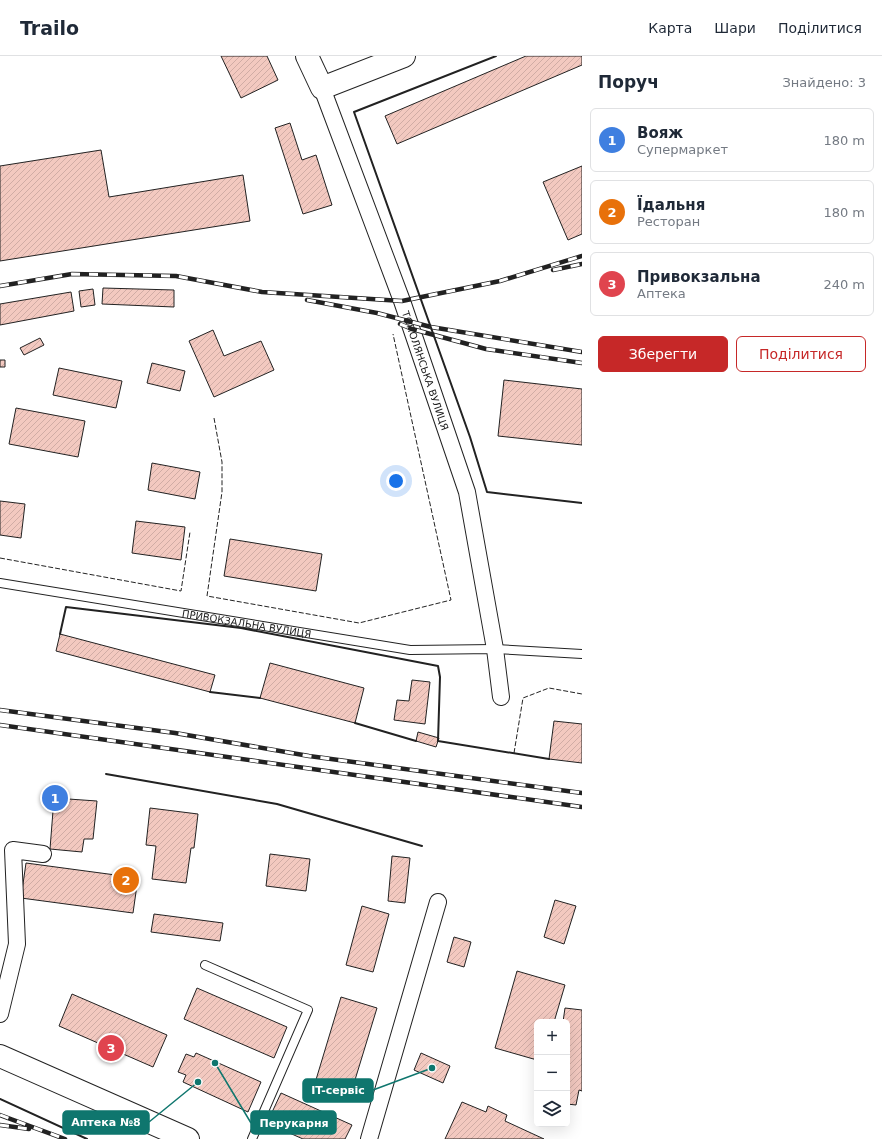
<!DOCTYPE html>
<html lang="uk">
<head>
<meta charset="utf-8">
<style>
	body { margin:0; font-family:"DejaVu Sans",sans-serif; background:#f2f2f3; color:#1f2937 }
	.controls { position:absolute; right:12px; bottom:12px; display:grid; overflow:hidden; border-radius:6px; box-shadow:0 4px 16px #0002 }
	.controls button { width:36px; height:36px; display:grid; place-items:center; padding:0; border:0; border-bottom:1px solid #e0e1e3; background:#fff; color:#1f2937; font:20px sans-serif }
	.you { position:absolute; left:396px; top:425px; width:14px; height:14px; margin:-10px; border:3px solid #fff; border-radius:50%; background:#1a73e8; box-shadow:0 0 0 6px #1a73e833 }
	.badge { display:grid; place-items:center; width:26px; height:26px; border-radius:50%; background:#c62828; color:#fff; font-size:13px; font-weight:700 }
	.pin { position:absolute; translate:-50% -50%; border:2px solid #fff; box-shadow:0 1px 4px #0006 }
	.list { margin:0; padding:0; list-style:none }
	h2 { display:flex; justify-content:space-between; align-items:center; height:52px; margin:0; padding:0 16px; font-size:17px }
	h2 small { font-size:13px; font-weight:400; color:#747a83 }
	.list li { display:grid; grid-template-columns:26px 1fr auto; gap:12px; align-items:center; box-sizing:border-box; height:64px; margin:0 8px 8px; padding:0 8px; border:1px solid #e0e1e3; border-radius:6px }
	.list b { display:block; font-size:15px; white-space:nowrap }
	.list p { margin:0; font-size:13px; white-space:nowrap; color:#747a83 }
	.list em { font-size:13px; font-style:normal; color:#747a83 }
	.actions { display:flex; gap:8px; padding:12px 16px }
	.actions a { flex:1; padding:9px 0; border:1px solid #c62828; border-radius:6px; text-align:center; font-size:14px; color:#c62828 }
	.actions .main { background:#c62828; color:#fff }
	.icon { flex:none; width:22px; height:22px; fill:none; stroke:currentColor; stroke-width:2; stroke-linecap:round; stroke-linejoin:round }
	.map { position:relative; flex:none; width:582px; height:1083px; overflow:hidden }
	header { display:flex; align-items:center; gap:24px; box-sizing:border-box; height:56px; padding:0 20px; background:#fff; border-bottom:1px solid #e0e1e3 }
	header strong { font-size:19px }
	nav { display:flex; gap:22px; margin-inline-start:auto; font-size:14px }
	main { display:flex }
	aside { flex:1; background:#fff }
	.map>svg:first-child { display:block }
	.building { fill:url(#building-hatch); stroke:#222 }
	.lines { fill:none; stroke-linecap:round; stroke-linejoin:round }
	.lane-casing { stroke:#222; stroke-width:10 }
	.street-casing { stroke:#222; stroke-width:18 }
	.secondary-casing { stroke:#222; stroke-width:24 }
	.lane { stroke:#fff; stroke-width:8 }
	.street { stroke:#fff; stroke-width:16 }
	.secondary { stroke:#fff; stroke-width:22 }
	.rail-casing { stroke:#222; stroke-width:4.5 }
	.rail { stroke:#fff; stroke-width:3; stroke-dasharray:9; stroke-linecap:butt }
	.fence { stroke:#222; stroke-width:1; stroke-dasharray:5 2; stroke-linecap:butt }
	.wall { stroke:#222; stroke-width:2 }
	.labels { text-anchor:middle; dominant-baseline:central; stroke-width:3; stroke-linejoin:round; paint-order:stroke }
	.street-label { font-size:10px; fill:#222; stroke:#fff }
	.leader { fill:none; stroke:#0f766e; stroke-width:1.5 }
	.callout-dot { fill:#0f766e; stroke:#fff; stroke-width:1.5 }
	.callout { fill:#0f766e; stroke:#0f766e; stroke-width:1.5 }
	.callout-label { font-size:11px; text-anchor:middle; font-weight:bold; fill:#fff }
</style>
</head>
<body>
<header>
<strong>Trailo</strong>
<nav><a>Карта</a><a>Шари</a><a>Поділитися</a></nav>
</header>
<main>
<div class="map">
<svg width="582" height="1083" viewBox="0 0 582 1083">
	<defs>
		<pattern id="building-hatch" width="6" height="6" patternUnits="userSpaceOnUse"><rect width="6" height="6" fill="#f3c9c0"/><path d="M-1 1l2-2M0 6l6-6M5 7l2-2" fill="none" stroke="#d0aca5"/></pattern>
	</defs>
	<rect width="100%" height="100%" fill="#fff"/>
	<path class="building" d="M221,0h46l11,24 -37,18z
		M526,0h56v9l-185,79 -12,-28z
		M290,67l12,37 14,-5 16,50 -29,9 -28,-86z
		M101,94l8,47 134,-22 7,46 -250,40v-95z
		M582,110v68l-14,6 -25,-58z
		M103,232l71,2v17l-72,-3z
		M93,233l2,16 -14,2 -2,-16z
		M71,236l3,19 -74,14v-21z
		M213,274l11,26 37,-15 13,29 -60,27 -25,-56z
		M40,282l4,7 -20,10 -4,-7z
		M0,304h5v7h-5z
		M152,307l33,8 -5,20 -33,-8z
		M59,312l63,13 -6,27 -63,-13z
		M504,324l78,9v56l-84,-9z
		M16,352l69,13 -7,36 -69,-13z
		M152,407l48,9 -5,27 -47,-9z
		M0,445l25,3 -4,34 -21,-3z
		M136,465l49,6 -4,33 -49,-7z
		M230,483l92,15 -6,37 -92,-15z
		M60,578l155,41 -5,17 -154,-41z
		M270,607l94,25 -9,35 -95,-25z
		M412,624l18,2 -5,42 -31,-4 3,-20 12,1z
		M554,665l28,3v39l-33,-4z
		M418,676l21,6 -3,9 -20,-6z
		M54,742l43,3 -4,38h-9l-2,13 -32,-3z
		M150,752l48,6 -4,34h-3l-5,35 -34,-4 4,-33 -10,-1z
		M270,798l40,5 -4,32 -40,-5z
		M392,800l18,2 -5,45 -17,-2z
		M26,807l112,15 -5,35 -112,-15z
		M555,844l21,6 -12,38 -20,-7z
		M362,850l27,8 -16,58 -27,-7z
		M154,858l69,9 -3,18 -69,-9z
		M454,881l17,5 -7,25 -17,-5z
		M517,915l48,14 -11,37h-17v38l-42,-12z
		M197,932l90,39 -13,31 -90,-39z
		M72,938l95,41 -14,32 -94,-41z
		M341,941l36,11 -26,85 -36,-10z
		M565,952l17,2v81l-3,-1 -3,15 -9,-1v-82h-4z
		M196,997l65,29 -13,30 -65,-30 3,-7 -8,-3 8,-18 8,3z
		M421,997l29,13 -7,17 -29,-13z
		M281,1037l71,32 -7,14h-42l-36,-16z
		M462,1046l24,10 2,-6 19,9 -2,6 39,18h-99z"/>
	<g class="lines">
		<g class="lane-casing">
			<g id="lane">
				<path id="s1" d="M0,527l410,67 85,-1 87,5"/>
				<path d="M205,909l103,45 -56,129"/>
			</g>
		</g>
		<g class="street-casing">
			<g id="street">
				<path id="s2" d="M322,32l80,213 65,191 28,157 6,48"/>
				<path d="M0,958l17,-70 -4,-94 30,4"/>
				<path d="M369,1083l69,-237"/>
			</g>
		</g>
		<g class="secondary-casing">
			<path id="secondary" d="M307,0l15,32 82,-32
				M0,1000l188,83"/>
		</g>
		<use href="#lane" class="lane"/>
		<use href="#street" class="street"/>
		<use href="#secondary" class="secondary"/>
		<g class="rail-casing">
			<path id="rail" d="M553,214l29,-6
				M0,230l72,-12 104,2 86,16 140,9 98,-20 82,-25
				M307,244l70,13 54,14 151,25
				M400,268l12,5 74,20 96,14
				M0,654l175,23 134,23 273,37
				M0,669l582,82
				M0,1059l65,24
				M0,1069l29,4"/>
		</g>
		<use href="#rail" class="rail"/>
		<path class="fence" d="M214,362l8,44v30l-15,104 152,27 92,-23 -58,-266
			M0,502l181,33 9,-59
			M514,697l9,-55 26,-10 33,6"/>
		<path class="wall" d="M496,0l-142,56 116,325 17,55 95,11
			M60,578l6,-27 175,21 197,38 2,11 -2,64 111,18
			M210,636l50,6
			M355,667l61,18
			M106,718l171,30 145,42
			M0,1043l87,40"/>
	</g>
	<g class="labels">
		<g class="street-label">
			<text stroke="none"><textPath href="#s2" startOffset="301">ТОПОЛЯНСЬКА ВУЛИЦЯ</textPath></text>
			<text stroke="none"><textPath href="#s1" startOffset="250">ПРИВОКЗАЛЬНА ВУЛИЦЯ</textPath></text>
		</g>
	</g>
	<path class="leader" d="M432 1012L373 1034M198 1026L149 1066M215 1007L251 1067"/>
	<g class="callout-dot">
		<circle cx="432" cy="1012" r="4"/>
		<circle cx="198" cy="1026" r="4"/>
		<circle cx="215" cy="1007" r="4"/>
	</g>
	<g class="callout">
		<rect x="303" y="1023" width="70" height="23" rx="4"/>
		<rect x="63" y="1055" width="86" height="23" rx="4"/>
		<rect x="251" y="1055" width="85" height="23" rx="4"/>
	</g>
	<g class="callout-label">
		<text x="338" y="1038">IT-сервіс</text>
		<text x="106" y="1070">Аптека №8</text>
		<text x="294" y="1071">Перукарня</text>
	</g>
</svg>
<div class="controls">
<button>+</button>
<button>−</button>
<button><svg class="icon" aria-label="layers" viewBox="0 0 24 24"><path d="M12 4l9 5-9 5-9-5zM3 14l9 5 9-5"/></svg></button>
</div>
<div class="you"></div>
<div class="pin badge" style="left:55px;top:742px;background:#3f7fe0">1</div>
<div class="pin badge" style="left:126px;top:824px;background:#e8710a">2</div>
<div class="pin badge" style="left:111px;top:992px;background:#e0444e">3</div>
</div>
<aside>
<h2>Поруч<small>Знайдено: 3</small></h2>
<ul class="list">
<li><span class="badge" style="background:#3f7fe0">1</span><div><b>Вояж</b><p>Супермаркет</p></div><em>180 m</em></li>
<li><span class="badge" style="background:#e8710a">2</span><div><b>Їдальня</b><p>Ресторан</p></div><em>180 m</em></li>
<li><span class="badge" style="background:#e0444e">3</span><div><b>Привокзальна</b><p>Аптека</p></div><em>240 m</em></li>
</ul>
<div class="actions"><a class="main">Зберегти</a><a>Поділитися</a></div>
</aside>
</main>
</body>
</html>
